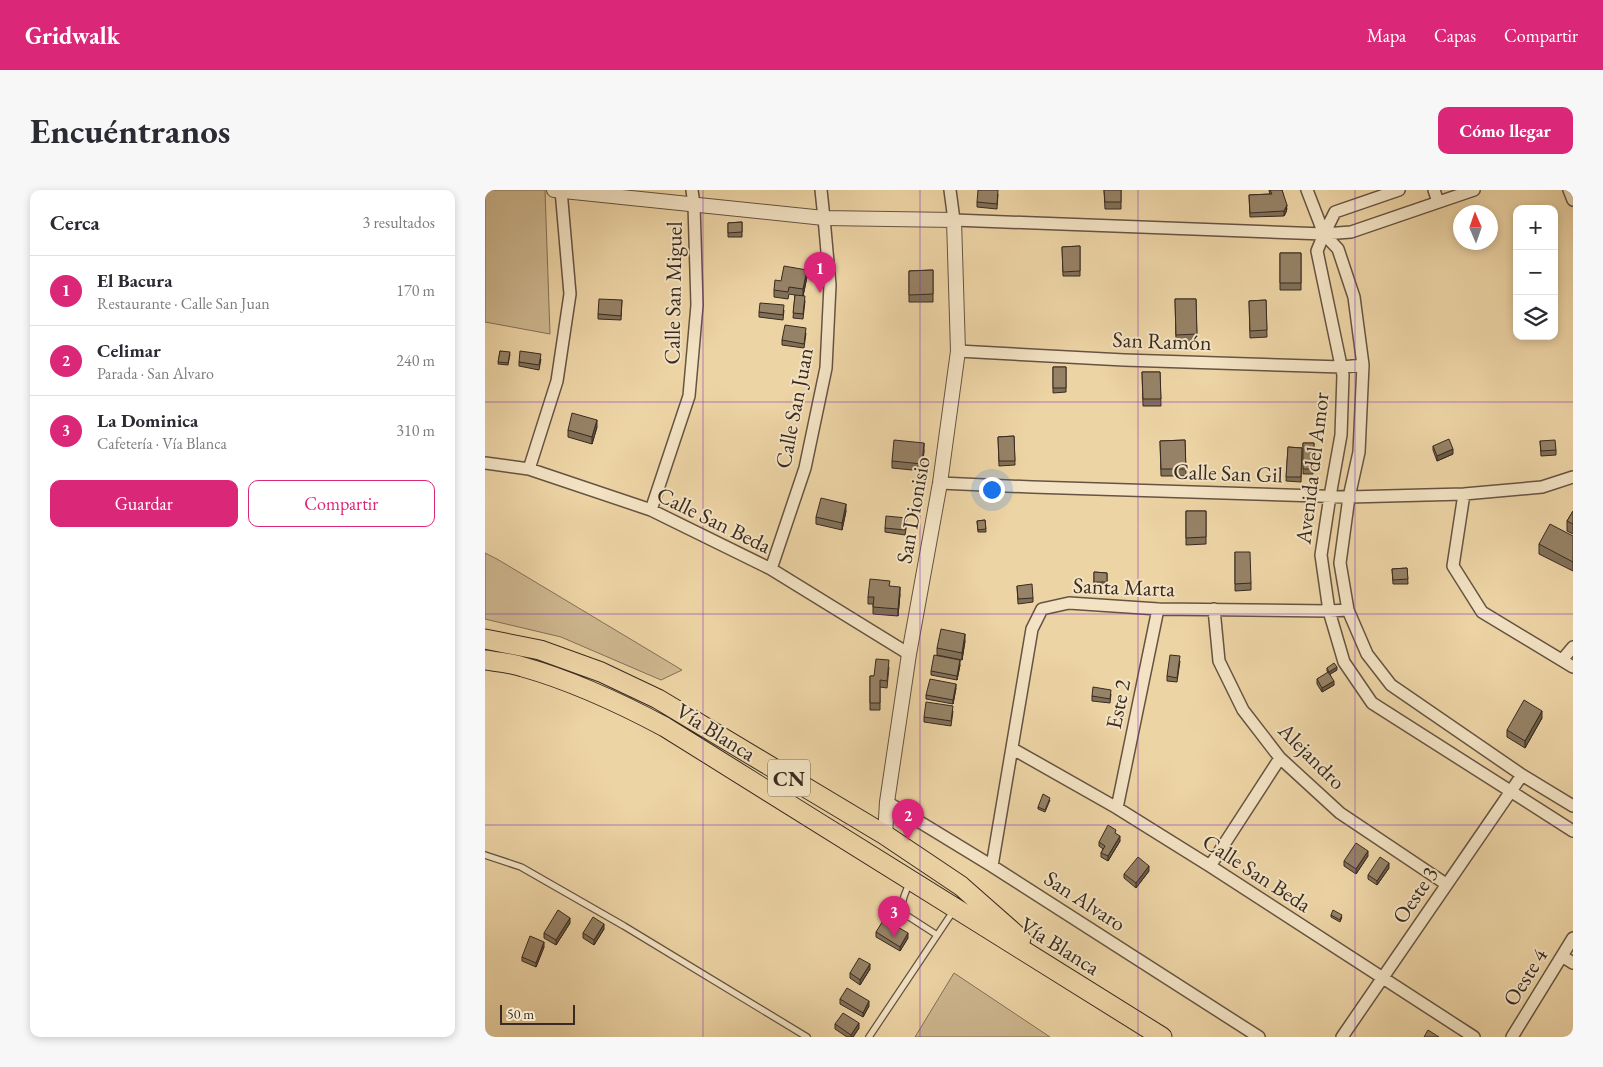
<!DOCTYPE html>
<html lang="es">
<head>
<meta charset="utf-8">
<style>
	body { margin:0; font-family:"EB Garamond",serif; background:#f7f7f7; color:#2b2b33 }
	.controls { position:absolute; right:15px; top:15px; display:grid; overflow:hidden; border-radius:10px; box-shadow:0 2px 8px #0003 }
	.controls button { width:45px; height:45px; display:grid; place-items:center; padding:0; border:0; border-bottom:1px solid #e1e1e2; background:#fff; color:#2b2b33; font:25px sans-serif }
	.compass { position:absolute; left:968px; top:15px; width:45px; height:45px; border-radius:50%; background:#fff; box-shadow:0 2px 8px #0003; rotate:358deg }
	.scale { position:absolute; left:15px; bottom:12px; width:75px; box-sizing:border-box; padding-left:5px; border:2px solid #382a21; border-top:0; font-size:14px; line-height:18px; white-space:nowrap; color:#382a21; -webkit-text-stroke:4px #f3e3c4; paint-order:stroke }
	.you { position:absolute; left:506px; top:299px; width:18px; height:18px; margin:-12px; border:4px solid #fff; border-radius:50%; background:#1a73e8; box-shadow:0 0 0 8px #1a73e833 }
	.badge { display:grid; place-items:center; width:32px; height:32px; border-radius:50%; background:#db2777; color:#fff; font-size:16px; font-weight:700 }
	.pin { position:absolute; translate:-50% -41px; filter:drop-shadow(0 1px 2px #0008) }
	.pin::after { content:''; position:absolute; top:26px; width:18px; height:15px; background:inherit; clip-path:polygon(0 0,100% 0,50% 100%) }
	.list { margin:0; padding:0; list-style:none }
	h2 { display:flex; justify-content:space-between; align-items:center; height:65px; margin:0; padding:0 20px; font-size:21px }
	h2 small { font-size:16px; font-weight:400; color:#7c7c81 }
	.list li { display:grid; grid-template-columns:32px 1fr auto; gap:15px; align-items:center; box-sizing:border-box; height:70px; padding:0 20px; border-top:1px solid #e1e1e2 }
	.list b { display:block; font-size:19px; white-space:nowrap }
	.list p { margin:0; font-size:16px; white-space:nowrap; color:#7c7c81 }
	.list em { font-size:16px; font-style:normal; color:#7c7c81 }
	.actions { display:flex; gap:10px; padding:15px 20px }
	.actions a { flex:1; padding:11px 0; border:1px solid #db2777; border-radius:10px; text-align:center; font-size:18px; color:#db2777 }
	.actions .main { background:#db2777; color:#fff }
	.icon { flex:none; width:28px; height:28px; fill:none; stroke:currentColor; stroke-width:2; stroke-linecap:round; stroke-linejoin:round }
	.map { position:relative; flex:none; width:1088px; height:847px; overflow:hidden; border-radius:10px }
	header { display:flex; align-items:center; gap:30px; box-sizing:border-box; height:70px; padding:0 25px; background:#db2777; color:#fff }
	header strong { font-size:24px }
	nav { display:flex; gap:28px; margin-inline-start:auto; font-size:18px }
	.intro { display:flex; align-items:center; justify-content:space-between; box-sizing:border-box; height:120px; padding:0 30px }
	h1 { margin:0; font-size:35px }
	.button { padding:12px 22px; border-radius:10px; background:#db2777; color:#fff; font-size:18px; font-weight:700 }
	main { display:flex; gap:30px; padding:0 30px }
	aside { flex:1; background:#fff; border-radius:10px; box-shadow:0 2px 8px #0003 }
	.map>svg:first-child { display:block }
	.green { fill:#ceb78f; stroke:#837058 }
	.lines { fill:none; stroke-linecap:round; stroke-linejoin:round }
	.service-casing { stroke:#655442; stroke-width:8 }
	.minor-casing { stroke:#655442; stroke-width:14 }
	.tertiary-casing { stroke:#655442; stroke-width:16 }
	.trunk-casing { stroke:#382a21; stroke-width:21 }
	.service { stroke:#f3e3c4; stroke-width:5.5 }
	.minor { stroke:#f3e3c4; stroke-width:11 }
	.tertiary { stroke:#f3e3c4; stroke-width:14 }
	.trunk { stroke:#edd4a5; stroke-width:19 }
	.wall { fill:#817058; stroke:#382a21 }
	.shaded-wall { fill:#695b47; stroke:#382a21 }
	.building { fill:#968266; stroke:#382a21 }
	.grid { fill:none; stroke:#7b2cbf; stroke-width:1; stroke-opacity:0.55 }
	.labels { text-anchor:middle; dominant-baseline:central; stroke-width:4; stroke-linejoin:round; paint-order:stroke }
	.shield { fill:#f3e3c4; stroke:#706252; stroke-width:1 }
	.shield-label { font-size:21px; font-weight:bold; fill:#382a21 }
	.street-label { font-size:22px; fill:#382a21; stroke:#f3e3c4 }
</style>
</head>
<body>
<header>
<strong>Gridwalk</strong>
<nav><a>Mapa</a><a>Capas</a><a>Compartir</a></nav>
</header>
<div class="intro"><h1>Encuéntranos</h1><a class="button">Cómo llegar</a></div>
<main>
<aside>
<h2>Cerca<small>3 resultados</small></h2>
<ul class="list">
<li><span class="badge">1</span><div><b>El Bacura</b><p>Restaurante · Calle San Juan</p></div><em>170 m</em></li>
<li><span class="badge">2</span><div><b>Celimar</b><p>Parada · San Alvaro</p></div><em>240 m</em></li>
<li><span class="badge">3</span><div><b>La Dominica</b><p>Cafetería · Vía Blanca</p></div><em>310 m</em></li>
</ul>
<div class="actions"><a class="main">Guardar</a><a>Compartir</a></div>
</aside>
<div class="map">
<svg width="1088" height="847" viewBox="0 0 1088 847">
	<rect width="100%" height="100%" fill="#edd4a5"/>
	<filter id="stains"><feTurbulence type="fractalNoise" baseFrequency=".004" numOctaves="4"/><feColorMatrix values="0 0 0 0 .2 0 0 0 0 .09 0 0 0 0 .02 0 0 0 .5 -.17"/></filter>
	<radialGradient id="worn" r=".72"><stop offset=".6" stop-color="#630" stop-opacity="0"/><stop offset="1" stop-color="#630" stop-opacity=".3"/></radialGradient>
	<path class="green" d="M0,0h60l5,144 -65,-12z
		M0,363l12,6 185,111 -21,10 -100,-43 -76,-18z
		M469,783l96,64h-135z"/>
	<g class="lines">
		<g class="service-casing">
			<path id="service" d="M0,665l36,12 103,59 183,111
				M425,693c-5,9 -10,20 -7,30l34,22
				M384,847l85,-127"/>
		</g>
		<g class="minor-casing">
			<path id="minor" d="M465,0l4,30 370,14 -17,-44
				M914,0l-64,22 -11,22 27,-2 123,-42
				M949,0l4,12
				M1084,0l4,10
				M473,161l166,9 218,7 21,-2
				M0,273l44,6 122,41 120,59 138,85
				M44,279l28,-88 13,-87 -9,-104
				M455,293l92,4 317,10 115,-3 78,-7 31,-10
				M979,304l-11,72 29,46 91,55
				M166,320l38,-114 8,-91 -3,-100 -2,-15
				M286,379l34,-101 21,-100 4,-83 -6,-67 -3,-28
				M729,419l5,52 24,49 37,48 60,55 106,71
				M1077,470l11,-13
				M528,559l104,59 93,58 264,171
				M402,612l105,64 267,171
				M1088,616l-51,-31 -131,-90 -24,-31 -19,-44 -8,-47 9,-66 10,-45 4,-87 -9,-68 -16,-48 -14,-15 -7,17 26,124 -2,60 -11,61 -9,59 8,56 15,51 28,41 201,128
				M632,618l41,-199
				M507,676l40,-237 10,-20 27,-6 89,6 171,2 19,-1
				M725,676l70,-108
				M1077,766l11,7
				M857,847l180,-262
				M1027,847l61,-99"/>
		</g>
		<g class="tertiary-casing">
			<path id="tertiary" d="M69,0l270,28 130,2 4,131 -18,132 -31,171 -22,148 -2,33"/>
		</g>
		<g class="trunk-casing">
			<path id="trunk" d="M0,449l55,11 61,22 57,27 227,136 76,51 60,53
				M0,470c13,2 26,3 38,7 50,14 97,36 142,60l497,310"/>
		</g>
		<use href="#service" class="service"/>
		<use href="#minor" class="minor"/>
		<use href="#tertiary" class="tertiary"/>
		<use href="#trunk" class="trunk"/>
	</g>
	<path class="wall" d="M619,0h17v19h-16z
		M784,0h13l5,19 -1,3 -2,4 -34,1 -1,-22 21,-1z
		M513,4l-1,15 -20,-2v-5z
		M257,32v15h-14v-14z
		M595,56v30h-17l-1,-29z
		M795,63h21v37h-21z
		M448,80v32h-24v-31z
		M322,87l-4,19 2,5 -2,18 -10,-1 2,-23 -6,-1 -1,5 -14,-2v-7l7,-9z
		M690,109h21l1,42 -21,1z
		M137,110l-1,20 -23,-1v-5z
		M781,110l1,37 -17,1 -1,-37z
		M299,120l-1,10 -24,-3v-5z
		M321,143l-2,15 -22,-3v-5z
		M15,161l10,3 -2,11 -10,-1z
		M56,169l-2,11 -20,-4v-4z
		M568,177h13v25l-13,1z
		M657,182h18l1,34h-18z
		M112,237l-5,17 -24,-7v-7z
		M529,246l1,29 -16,1 -1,-29z
		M700,250l1,36h-25l-1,-35z
		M1055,251l16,9v5l-15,1z
		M818,253h11l-1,31h-10z
		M948,256l20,8 -16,7 -4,-11z
		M803,257l14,1 -1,34 -15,-1z
		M439,260l-2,21 -30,-3v-7z
		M361,321l-4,19 -26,-6v-7z
		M701,321h20v33l-20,1z
		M1088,321v23l-6,-3v-10z
		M500,330l1,12h-8l-1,-11z
		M422,333l-2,12 -20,-3v-4z
		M1088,346v35l-34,-17v-10z
		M750,362l16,31v7l-16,1z
		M922,378l1,16h-15l-1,-15z
		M609,382l13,1v14l-13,-1z
		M405,396l10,8 -2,22 -25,-2v-10h-5v-7z
		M532,396l16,12v4l-15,2z
		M480,451l-3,19 -25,-5v-7z
		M695,471l-3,21 -10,-1v-5z
		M475,475l-3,15 -26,-5v-4z
		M404,477l-2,21 -7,-1v23h-10v-34h4z
		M842,478l10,2 -7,4 4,11 -12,7 -5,-8v-5l11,-6 -1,-2z
		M471,498l-3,16 -27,-5v-4z
		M626,504l-1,9 -18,-2v-5z
		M468,521l-2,15 -27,-4v-5z
		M1057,528l-17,30 -18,-11v-7z
		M565,610l-5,12 -7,-3v-2z
		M631,644l4,7 -12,20 -7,-4v-4l2,-4 -4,-3v-4z
		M883,666l-12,18 -12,-8v-5z
		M904,678l-12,17 -9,-6v-4z
		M664,681l-13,17 -12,-10v-4z
		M846,725l11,2 -2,5 -9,-5z
		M85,733l-14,22 -12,-7v-5z
		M119,739l-10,16 -11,-7v-5z
		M391,742l32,6 -8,13 -24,-14z
		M59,757l-8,20 -14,-6v-4z
		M385,779l-10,16 -10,-7v-5z
		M355,809l29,7 -6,11 -23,-13z
		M350,834l24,4 -6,9h-6l-12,-8z"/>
	<path class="shaded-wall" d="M802,15l-1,7 -2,4v-5z
		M322,80v7l-4,19v-7z
		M112,230v7l-5,17v-7z
		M439,253v7l-2,21v-7z
		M968,259v5l-16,7v-5z
		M361,314v7l-4,19v-7z
		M415,397v7l-2,22v-7z
		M480,444v7l-3,19v-7z
		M475,470v5l-3,15v-4z
		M852,477v3l-8,5v-3z
		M849,491v4l-12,7v-4z
		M471,494v4l-3,16v-4z
		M1057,521v7l-17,30v-7z
		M635,646v5l-12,20v-5z
		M883,661v5l-12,18v-5z
		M904,673v5l-12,17v-4z
		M664,676v5l-13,17v-5z
		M85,728v5l-14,22v-5z
		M119,734v5l-10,16v-5z
		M423,743v5l-8,13v-4z
		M59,752v5l-8,20v-4z
		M385,774v5l-10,16v-5z
		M384,811v5l-6,11v-4z
		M374,833v5l-6,9h-2v-2z"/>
	<path class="building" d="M493,0h20l-1,14 -20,-2z
		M619,0h17v12h-16z
		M785,0h12l5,15 -3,6 -34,2 -1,-18 23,-1z
		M257,32v10l-14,1v-10z
		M595,56v25l-17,1 -1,-25z
		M795,63h21v30h-21z
		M299,76l23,4 -4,19 -14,-2 -1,5 -14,-2 1,-10 6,1z
		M448,80v24l-24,1v-24z
		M310,105l10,1 -2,18 -10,-1z
		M114,109l23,1 -1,16 -23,-2z
		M690,109h21l1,35 -21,1z
		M781,110l1,30 -17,1 -1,-30z
		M275,113l24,2 -1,10 -24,-3z
		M300,135l21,3 -2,16 -22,-4z
		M15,161l10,1 -2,11 -10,-1z
		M35,161l21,3 -2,11 -20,-3z
		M568,177h13v21h-13z
		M657,182h18l1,27h-18z
		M87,223l25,7 -5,17 -24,-7z
		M529,246l1,25h-16l-1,-24z
		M964,249l4,10 -16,7 -4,-10z
		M409,250l30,3 -2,21 -30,-3z
		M700,250l1,29h-25l-1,-28z
		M1070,250l1,10 -15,1 -1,-10z
		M818,253h11l-1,26h-10z
		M803,257l14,1 -1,29h-15z
		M336,308l25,6 -4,19 -26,-6z
		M701,321h20v26l-20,1z
		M1088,321v13l-6,-3z
		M401,326l21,2 -2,12 -20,-2z
		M500,330l1,9 -8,1 -1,-9z
		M1065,334l23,12v26l-34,-18z
		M750,362h15l1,31 -16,1z
		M922,378l1,11 -15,1 -1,-11z
		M609,382l13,1v9h-13z
		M385,389l20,2 -1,5 11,1 -2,22 -25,-2 1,-10h-6z
		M547,394l1,14 -15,1 -1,-13z
		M456,439l24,5 -3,19 -25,-5z
		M449,465l26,5 -3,16 -26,-5z
		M685,465l10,1 -3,22 -10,-2z
		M391,469l13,1 -2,21 -7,-1v23h-10v-27h4z
		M849,473l3,4 -8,5 -2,-4z
		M843,482l6,9 -12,7 -5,-9z
		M445,489l26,5 -3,16 -27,-5z
		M608,497l18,3 -1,9 -18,-3z
		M1039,510l18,11 -17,30 -18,-11z
		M441,512l27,4 -2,15 -27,-4z
		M558,604l7,4 -5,12 -7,-3z
		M623,635l8,5 -1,3 5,3 -12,20 -7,-3 4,-7 -6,-4z
		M871,653l12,8 -12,18 -12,-8z
		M653,667l11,9 -13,17 -12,-9z
		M895,667l9,6 -12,18 -9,-6z
		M73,720l12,8 -14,22 -12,-7z
		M848,720l9,5 -2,5 -9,-5z
		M108,727l11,7 -10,16 -11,-7z
		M399,729l24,14 -8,14 -24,-15z
		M45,746l14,6 -8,21 -14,-6z
		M374,768l11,6 -10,16 -10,-7z
		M362,798l22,13 -6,12 -23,-14z
		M358,823l16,10 -8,12 -16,-11z
		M943,840l11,7h-15z"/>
	<path class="grid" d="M218,0v847M435,0v847M653,0v847M870,0v847M0,212h1088M0,424h1088M0,635h1088"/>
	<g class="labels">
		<rect class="shield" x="283" y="569.5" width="42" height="37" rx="4"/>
		<g class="shield-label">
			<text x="304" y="588">CN</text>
		</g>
		<g class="street-label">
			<text transform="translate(188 103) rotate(-89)">Calle San Miguel</text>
			<text transform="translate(677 151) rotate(2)">San Ramón</text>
			<text transform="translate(309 218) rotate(-79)">Calle San Juan</text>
			<text transform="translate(827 278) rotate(-83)">Avenida del Amor</text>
			<text transform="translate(743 283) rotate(2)">Calle San Gil</text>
			<text transform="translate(428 320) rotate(-80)">San Dionisio</text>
			<text transform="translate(229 330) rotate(26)">Calle San Beda</text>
			<text transform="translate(639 397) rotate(2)">Santa Marta</text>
			<text transform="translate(633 514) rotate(-78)">Este 2</text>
			<text transform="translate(231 542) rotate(32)">Vía Blanca</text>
			<text transform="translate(827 566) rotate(45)">Alejandro</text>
			<text transform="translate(772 683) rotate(33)">Calle San Beda</text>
			<text transform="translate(930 705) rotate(-56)">Oeste 3</text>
			<text transform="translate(600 711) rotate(33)">San Alvaro</text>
			<text transform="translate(575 756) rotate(32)">Vía Blanca</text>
			<text transform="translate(1040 787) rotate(-58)">Oeste 4</text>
		</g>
	</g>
	<rect width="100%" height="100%" filter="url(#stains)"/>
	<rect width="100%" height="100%" fill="url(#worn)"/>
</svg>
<div class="controls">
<button>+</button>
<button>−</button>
<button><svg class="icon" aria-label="layers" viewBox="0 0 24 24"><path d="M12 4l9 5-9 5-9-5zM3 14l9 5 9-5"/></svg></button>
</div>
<svg class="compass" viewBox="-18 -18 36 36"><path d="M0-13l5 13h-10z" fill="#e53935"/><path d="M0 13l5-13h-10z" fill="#7c7c81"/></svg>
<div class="scale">50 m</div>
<div class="you"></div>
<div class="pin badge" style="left:335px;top:103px">1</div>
<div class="pin badge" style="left:423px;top:650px">2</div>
<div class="pin badge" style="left:409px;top:747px">3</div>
</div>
</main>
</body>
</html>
